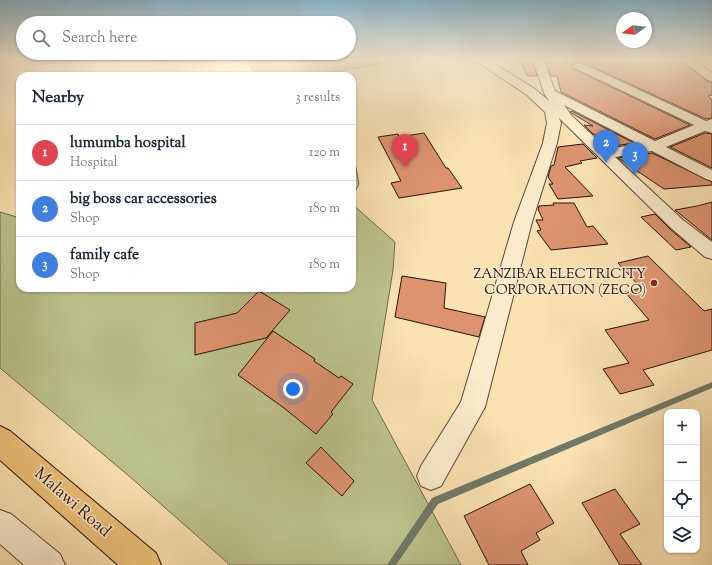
<!DOCTYPE html>
<html lang="en">
<head>
<meta charset="utf-8">
<style>
	body { margin:0; font-family:"Sorts Mill Goudy",serif; background:#f6f6f7; color:#1f2937 }
	.controls { position:absolute; right:12px; bottom:12px; display:grid; overflow:hidden; border-radius:8px; box-shadow:0 1px 3px #0004 }
	.controls button { width:36px; height:36px; display:grid; place-items:center; padding:0; border:0; border-bottom:1px solid #e0e1e3; background:#fff; color:#1f2937; font:20px sans-serif }
	.compass { position:absolute; left:616px; top:12px; width:36px; height:36px; border-radius:50%; background:#fff; box-shadow:0 1px 3px #0004; rotate:256deg }
	.you { position:absolute; left:293px; top:389px; width:14px; height:14px; margin:-10px; border:3px solid #fff; border-radius:50%; background:#1a73e8; box-shadow:0 0 0 6px #1a73e833 }
	.badge { display:grid; place-items:center; width:26px; height:26px; border-radius:50%; background:#7c3aed; color:#fff; font-size:13px; font-weight:700 }
	.pin { position:absolute; translate:-50% -33px; filter:drop-shadow(0 1px 2px #0008) }
	.pin::after { content:''; position:absolute; top:21px; width:14px; height:12px; background:inherit; clip-path:polygon(0 0,100% 0,50% 100%) }
	.list { margin:0; padding:0; list-style:none }
	h2 { display:flex; justify-content:space-between; align-items:center; height:52px; margin:0; padding:0 16px; font-size:17px }
	h2 small { font-size:13px; font-weight:400; color:#747a83 }
	.list li { display:grid; grid-template-columns:26px 1fr auto; gap:12px; align-items:center; box-sizing:border-box; height:56px; padding:0 16px; border-top:1px solid #e0e1e3 }
	.list b { display:block; font-size:15px; white-space:nowrap }
	.list p { margin:0; font-size:13px; white-space:nowrap; color:#747a83 }
	.list em { font-size:13px; font-style:normal; color:#747a83 }
	.icon { flex:none; width:22px; height:22px; fill:none; stroke:currentColor; stroke-width:2; stroke-linecap:round; stroke-linejoin:round }
	.map { position:relative; flex:none; width:712px; height:565px; overflow:hidden }
	.search { position:absolute; background:#fff; box-shadow:0 1px 3px #0004; left:16px; top:16px; width:340px; height:44px; display:flex; align-items:center; gap:10px; box-sizing:border-box; padding:0 14px; border-radius:22px; color:#747a83; font-size:15px }
	.panel { position:absolute; background:#fff; box-shadow:0 1px 3px #0004; left:16px; top:72px; width:340px; height:220px; border-radius:12px }
	.map>svg:first-child { display:block }
	.green { fill:#bcc38d; stroke:#726a48 }
	.lines { fill:none; stroke-linecap:round; stroke-linejoin:round }
	.stream { fill:#6f7967; fill-rule:evenodd }
	.building { fill:#dd9370; stroke:#291203 }
	.minor-casing { stroke:#5d462f; stroke-width:2 }
	.major-casing { stroke:#291203; stroke-width:2 }
	.minor { fill:#fceccd; fill-rule:evenodd }
	.major { fill:#edc179; fill-rule:evenodd }
	.poi-dot { fill:#8f2418; stroke:#fceccd; stroke-width:1.5 }
	.labels { text-anchor:middle; dominant-baseline:central; stroke-width:3; stroke-linejoin:round; paint-order:stroke }
	.poi-label { font-size:14px; fill:#291203; stroke:#fceccd; text-anchor:end }
	.near-street-label { font-size:17px; fill:#291203; stroke:#fceccd }
</style>
</head>
<body>
<div class="map">
<svg width="712" height="565" viewBox="0 0 712 565">
	<rect width="100%" height="100%" fill="#fae2b2"/>
	<filter id="stains"><feTurbulence type="fractalNoise" baseFrequency=".005" numOctaves="4"/><feColorMatrix values="0 0 0 0 .2 0 0 0 0 .09 0 0 0 0 .02 0 0 0 .5 -.17"/></filter>
	<radialGradient id="worn" r=".72"><stop offset=".6" stop-color="#630" stop-opacity="0"/><stop offset="1" stop-color="#630" stop-opacity=".3"/></radialGradient>
	<path class="green" d="M246,59h159l-94,17h-54z
		M352,146l7,38 -7,14z
		M352,204l43,38 -2,28 -21,130 89,165h-231l-101,-89 -129,-108v-156l20,6v70h332z"/>
	<g class="lines">
		<path class="stream" d="M712,382v6l-274,116 -42,61h-9l45,-67z"/>
	</g>
	<path class="building" d="M518,59h14l5,17h-9z
		M545,59h134l28,22 5,2v12l-4,1 4,4v18l-6,1 -122,-56 -9,-1 -3,3 2,4 116,56 -35,14 -94,-47 -4,-16h-6z
		M572,111l62,32 -26,4 -6,-5h6l-16,-9 -8,-8 9,1 -23,-14z
		M424,133l22,35h2l14,20 -63,10 -8,-15 10,-2 -23,-44 20,-3 1,3z
		M705,133l7,1v34l-42,-21z
		M583,144l14,14 -17,3 2,2 -17,4 28,29 -35,3 -9,-15h4l-5,-7 3,-11 3,-1 4,-18z
		M652,153l60,29v3l-48,4 -46,-31z
		M712,202v38l-37,-30 22,-4z
		M553,203h21l13,24 6,-1 15,18 -57,6 -14,-19 4,-1 -5,-10h7l-5,-11 1,-3 15,-1z
		M655,214l15,15 21,18 -15,3 -35,-33z
		M648,256l56,55 8,-2v41l-69,20 11,15 -34,9 -17,-25 26,-6 -24,-33 44,-10 -24,-28 16,-4 -23,-25z
		M402,276l44,7 -2,25 41,9 -6,20 -84,-20z
		M259,291l31,19 -24,28 -71,17v-32l42,-10z
		M273,331l42,28 -1,2 25,17 2,-2 12,8 -22,28 2,2 -17,20 -32,-26 -46,-33z
		M321,447l33,34 -12,15 -36,-33z
		M530,484l24,39 -18,10 4,7 -19,11 7,14h-39l-25,-49z
		M615,489l25,35 -20,10 22,31h-22l-38,-62z"/>
	<g class="lines">
		<g class="minor-casing">
			<path id="minor" d="M21,59h35l-1,2 -17,4 -16,-4z
				M475,59h12l48,30 14,12 -5,-8 -11,-34h10l12,32 100,50 39,-16 -119,-57 -2,-2 2,-2h8l123,57 6,-2v14l-7,-2 -39,16 46,23v11l-6,-2 -54,-28 -37,6 68,63 29,22v17l-7,-2 -34,-29 -112,-110 2,5 -4,20 -25,79 -47,185 -44,79 -10,4 -10,-4 -4,-10 4,-10 40,-64 53,-180 29,-79 4,-20 -2,-11 -18,-17 -51,-34zM564,105l75,39 -32,5 -36,-34z
				M680,59h12l20,14v8l-4,-1z
				M0,510l11,4 49,40 5,11h-41l-24,-21z"/>
		</g>
		<g class="major-casing">
			<path id="major" d="M0,426l10,5 146,122 5,12h-43l-118,-105z"/>
		</g>
		<use href="#minor" class="minor"/>
		<use href="#major" class="major"/>
	</g>
	<linearGradient id="sky" x2="0" y2="1"><stop stop-color="#8ab8cf"/><stop offset="0.43" stop-color="#fdf2dc"/><stop offset="1" stop-color="#fdf2dc" stop-opacity="0"/></linearGradient>
	<rect width="712" height="138" fill="url(#sky)"/>
	<circle class="poi-dot" cx="654" cy="283" r="4"/>
	<g class="labels">
		<g class="poi-label">
			<text x="646" y="275">ZANZIBAR ELECTRICITY<tspan x="646" dy="16">CORPORATION (ZECO)</tspan></text>
		</g>
		<g class="near-street-label">
			<text transform="translate(72 503) rotate(41)">Malawi Road</text>
		</g>
	</g>
	<rect width="100%" height="100%" filter="url(#stains)"/>
	<rect width="100%" height="100%" fill="url(#worn)"/>
</svg>
<div class="controls">
<button>+</button>
<button>−</button>
<button><svg class="icon" aria-label="locate" viewBox="0 0 24 24"><circle cx="12" cy="12" r="6"/><path d="M12 2v4M12 18v4M2 12h4M18 12h4"/></svg></button>
<button><svg class="icon" aria-label="layers" viewBox="0 0 24 24"><path d="M12 4l9 5-9 5-9-5zM3 14l9 5 9-5"/></svg></button>
</div>
<svg class="compass" viewBox="-18 -18 36 36"><path d="M0-13l5 13h-10z" fill="#e53935"/><path d="M0 13l5-13h-10z" fill="#747a83"/></svg>
<div class="you"></div>
<div class="pin badge" style="left:405px;top:167px;background:#e0444e">1</div>
<div class="pin badge" style="left:606px;top:163px;background:#3f7fe0">2</div>
<div class="pin badge" style="left:635px;top:175px;background:#3f7fe0">3</div>
<div class="search"><svg class="icon" aria-label="search" viewBox="0 0 24 24"><circle cx="10" cy="10" r="6"/><path d="M15 15l6 6"/></svg>Search here</div>
<section class="panel">
<h2>Nearby<small>3 results</small></h2>
<ul class="list">
<li><span class="badge" style="background:#e0444e">1</span><div><b>lumumba hospital</b><p>Hospital</p></div><em>120 m</em></li>
<li><span class="badge" style="background:#3f7fe0">2</span><div><b>big boss car accessories</b><p>Shop</p></div><em>180 m</em></li>
<li><span class="badge" style="background:#3f7fe0">3</span><div><b>family cafe</b><p>Shop</p></div><em>180 m</em></li>
</ul>
</section>
</div>
</body>
</html>
